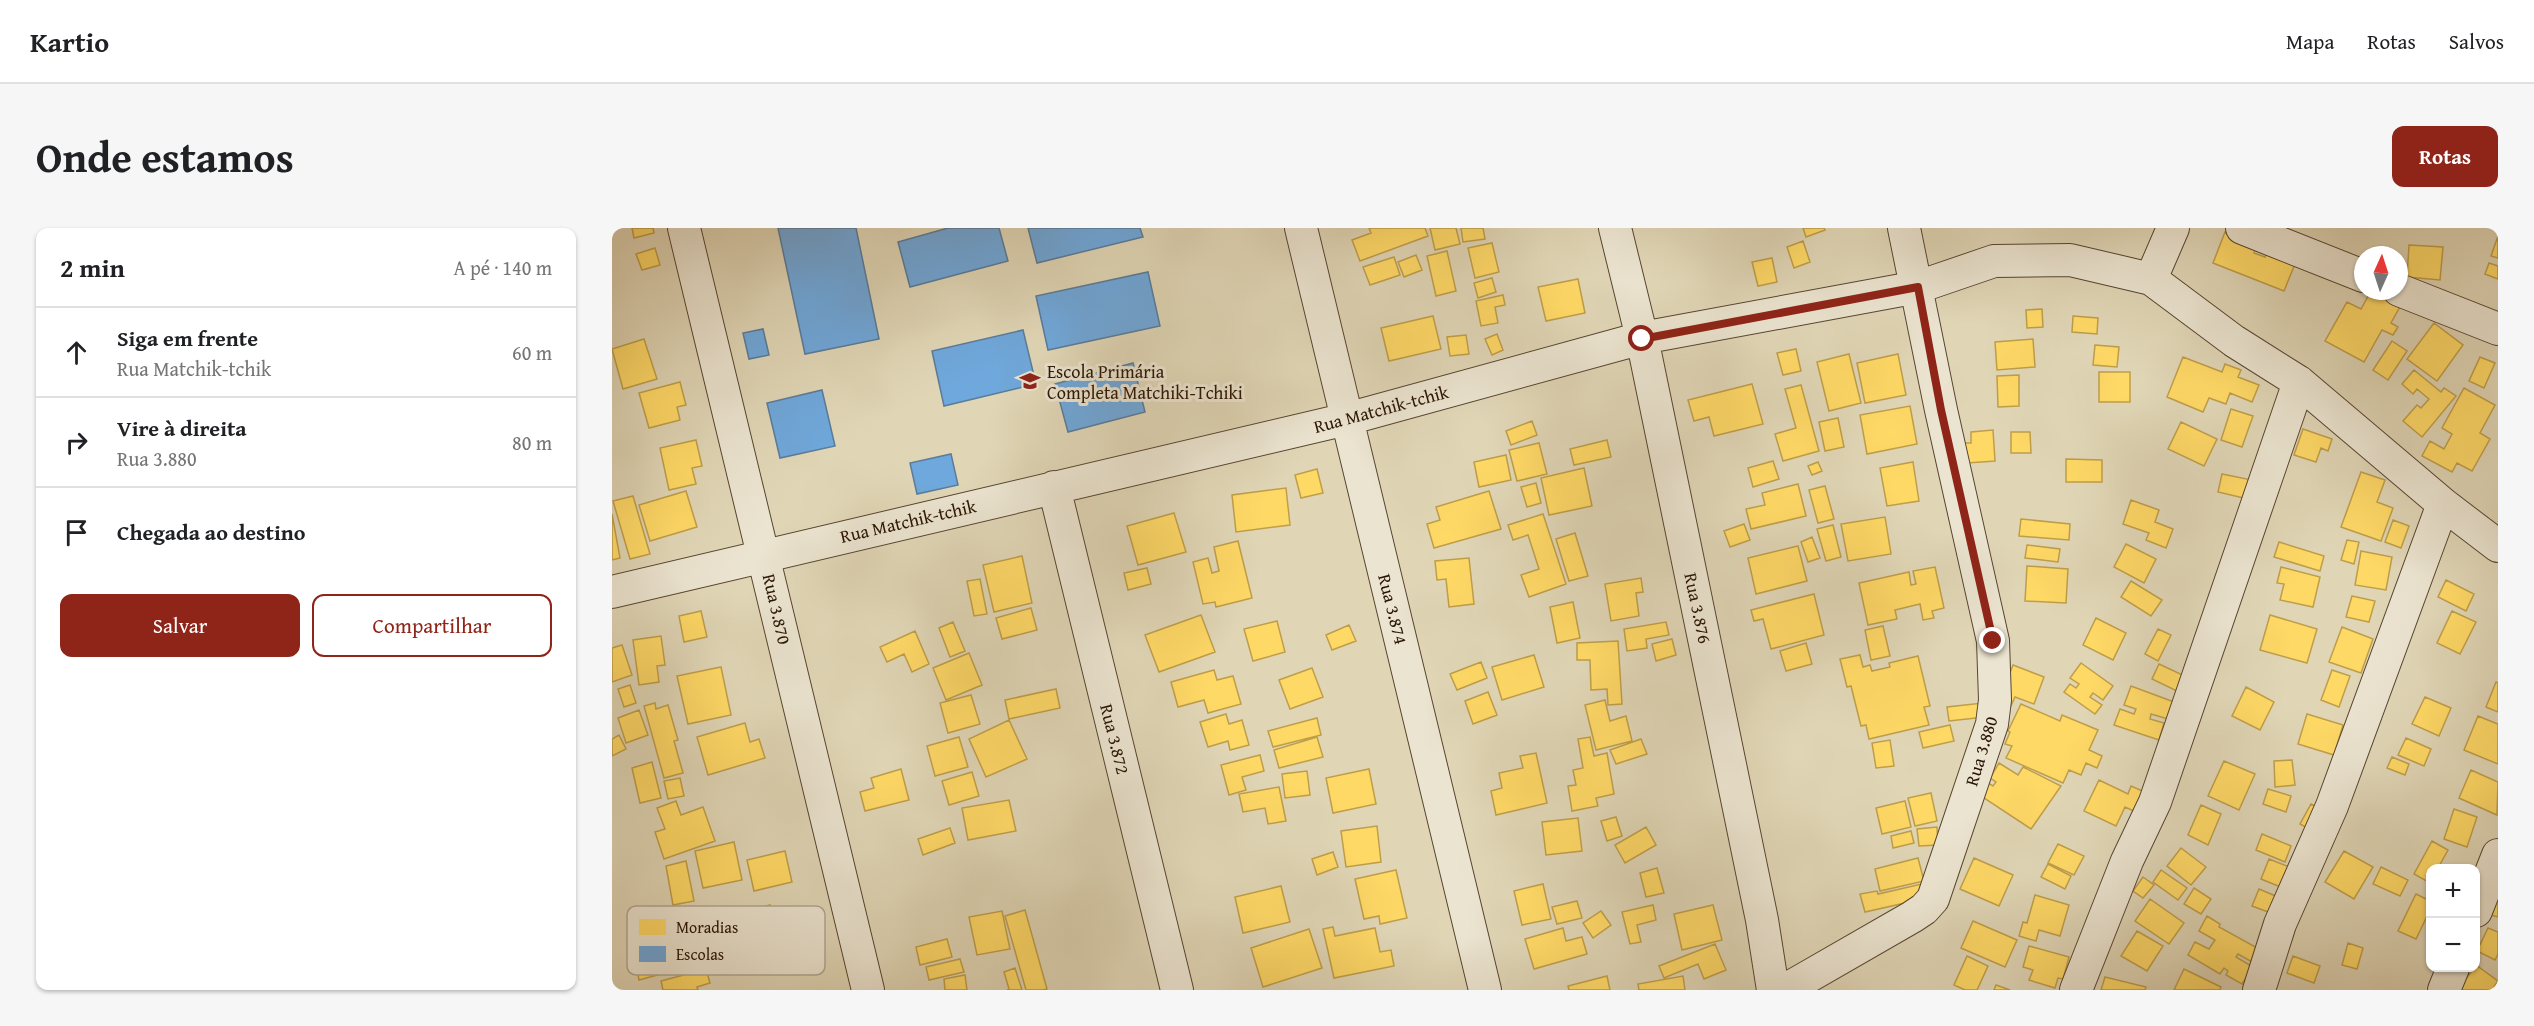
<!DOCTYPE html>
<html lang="pt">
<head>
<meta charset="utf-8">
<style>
	body { margin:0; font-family:"Gentium Book Plus",serif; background:#f6f6f6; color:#202124 }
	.controls { position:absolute; right:18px; bottom:18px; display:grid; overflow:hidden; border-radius:12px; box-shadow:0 2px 4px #0004 }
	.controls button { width:54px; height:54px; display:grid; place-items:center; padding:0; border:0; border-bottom:2px solid #e0e0e0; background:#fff; color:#202124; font:30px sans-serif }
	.compass { position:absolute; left:1742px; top:18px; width:54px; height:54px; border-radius:50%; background:#fff; box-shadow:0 2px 4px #0004; rotate:3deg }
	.stop { position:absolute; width:18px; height:18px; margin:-14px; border:4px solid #8f2418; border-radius:50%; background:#fff }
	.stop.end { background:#8f2418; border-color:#fff; box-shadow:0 2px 6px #0008 }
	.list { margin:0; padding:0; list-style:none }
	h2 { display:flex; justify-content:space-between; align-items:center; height:78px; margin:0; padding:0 24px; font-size:26px }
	h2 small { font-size:20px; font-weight:400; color:#757577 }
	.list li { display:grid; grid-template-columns:39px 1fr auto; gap:18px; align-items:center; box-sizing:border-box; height:90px; padding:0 24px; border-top:2px solid #e0e0e0 }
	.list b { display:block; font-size:22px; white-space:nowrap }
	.list p { margin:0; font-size:20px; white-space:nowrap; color:#757577 }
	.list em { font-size:20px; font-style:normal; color:#757577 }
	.actions { display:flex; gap:12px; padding:18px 24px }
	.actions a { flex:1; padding:14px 0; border:2px solid #8f2418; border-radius:12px; text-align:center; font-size:21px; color:#8f2418 }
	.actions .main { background:#8f2418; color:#fff }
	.icon { flex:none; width:33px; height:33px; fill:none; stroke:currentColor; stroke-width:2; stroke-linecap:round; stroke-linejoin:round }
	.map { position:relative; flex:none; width:1886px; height:762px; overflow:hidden; border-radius:12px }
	header { display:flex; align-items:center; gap:36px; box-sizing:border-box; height:84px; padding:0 30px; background:#fff; border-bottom:2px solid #e0e0e0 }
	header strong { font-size:28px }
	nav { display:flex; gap:33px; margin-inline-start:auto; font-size:21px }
	.intro { display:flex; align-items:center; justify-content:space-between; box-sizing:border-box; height:144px; padding:0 36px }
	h1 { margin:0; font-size:42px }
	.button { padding:15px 27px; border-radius:12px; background:#8f2418; color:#fff; font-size:21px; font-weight:700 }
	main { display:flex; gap:36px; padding:0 36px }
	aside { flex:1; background:#fff; border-radius:12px; box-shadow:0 2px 4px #0004 }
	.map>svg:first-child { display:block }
	.homes { fill:#ffd966; stroke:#bf9e49; stroke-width:1.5 }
	.schools { fill:#6fa8dc; stroke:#5a7c9b; stroke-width:1.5 }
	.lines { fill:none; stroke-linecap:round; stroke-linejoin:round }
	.street-casing { stroke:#584530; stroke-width:34 }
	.street { stroke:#ebe4d0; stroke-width:32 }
	.route { stroke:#8f2418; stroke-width:8 }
	.labels { text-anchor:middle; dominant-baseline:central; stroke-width:6; stroke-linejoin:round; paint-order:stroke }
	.poi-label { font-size:18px; fill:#2a1504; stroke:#ebe4d0; text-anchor:start }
	.street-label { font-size:18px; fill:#2a1504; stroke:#ebe4d0 }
	.key { fill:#ebe4d0; stroke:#b1a693; stroke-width:1.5 }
	.key-label { font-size:16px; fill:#2a1504 }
</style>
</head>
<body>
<header>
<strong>Kartio</strong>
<nav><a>Mapa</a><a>Rotas</a><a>Salvos</a></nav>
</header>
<div class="intro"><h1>Onde estamos</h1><a class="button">Rotas</a></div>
<main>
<aside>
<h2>2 min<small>A pé · 140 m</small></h2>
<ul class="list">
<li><svg class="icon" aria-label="ahead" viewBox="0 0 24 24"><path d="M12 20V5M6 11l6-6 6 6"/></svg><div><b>Siga em frente</b><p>Rua Matchik-tchik</p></div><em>60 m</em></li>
<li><svg class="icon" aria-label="right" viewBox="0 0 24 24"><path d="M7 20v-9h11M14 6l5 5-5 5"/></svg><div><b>Vire à direita</b><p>Rua 3.880</p></div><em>80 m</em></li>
<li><svg class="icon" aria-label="arrive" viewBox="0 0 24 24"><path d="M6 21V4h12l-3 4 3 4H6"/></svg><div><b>Chegada ao destino</b></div></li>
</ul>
<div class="actions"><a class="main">Salvar</a><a>Compartilhar</a></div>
</aside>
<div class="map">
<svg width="1886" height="762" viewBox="0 0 1886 762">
	<rect width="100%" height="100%" fill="#e0d6b6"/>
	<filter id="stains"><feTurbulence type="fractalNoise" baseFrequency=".00333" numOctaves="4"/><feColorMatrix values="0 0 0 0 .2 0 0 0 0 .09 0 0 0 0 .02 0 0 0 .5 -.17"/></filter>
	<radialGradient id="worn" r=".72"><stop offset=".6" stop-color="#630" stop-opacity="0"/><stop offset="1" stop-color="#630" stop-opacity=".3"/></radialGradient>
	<path class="homes" d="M20,0h21l1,5 -20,5z
		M757,0h56l3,8 -68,25 -8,-21 19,-7z
		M818,0h26l4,16 -25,6z
		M849,0h22l2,11 -22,3z
		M1191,0h21l1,2 -19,7z
		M1613,4l32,12 -3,9 11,4 4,-9 28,11 -13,32 -71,-28z
		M1886,8v22l-7,-2z
		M1191,13l7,21 -16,6 -7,-21z
		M880,15l7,29 -24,6 -7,-30z
		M1797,17l34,2 -3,33 -33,-3z
		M43,20l5,17 -18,5 -6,-16z
		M835,23l9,40 -20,5 -9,-40z
		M804,27l6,15 -18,7 -6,-15z
		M782,29l6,18 -30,10 -7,-18z
		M1160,30l5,24 -19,4 -6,-24z
		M1877,35l9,3v13l-13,-5z
		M880,50l4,14 -18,6 -4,-15z
		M966,51l7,34 -39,8 -8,-34z
		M1759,63h5l25,14 -10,18 7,4 -5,8 -11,-5 -18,32 -39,-21 22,-39 14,7z
		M891,67l2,10 -10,2 3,16 -17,3 -5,-25z
		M1430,81l1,18 -16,1 -1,-18z
		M821,88l8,33 -52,12 -8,-33z
		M1461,88l25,2 -1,16 -25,-2z
		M1822,95l29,22 -26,36 -30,-22z
		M885,106l6,16 -11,5 -7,-16z
		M854,107l3,19 -19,2 -3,-19z
		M32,111l13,40 -34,10 -11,-40z
		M1421,111l2,28 -38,3 -2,-28z
		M1780,113l15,10 -19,29 -15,-10z
		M1483,117l24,2 -2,20 -24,-2z
		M1184,121l5,22 -18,4 -6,-22z
		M1237,126l12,49 -32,8 -12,-49z
		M1286,126l8,41 -41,8 -8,-40z
		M1571,129l39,15 3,-8 16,6 -3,7 21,8 -7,17 -22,-9 -4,11 -17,-6 -6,14 -36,-15z
		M1868,129l15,6 -11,25 -15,-7z
		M1802,142l27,22 3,-4 12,8 -34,41 -19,-16 14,-16 4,3 8,-9 -12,-10 -4,5 -11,-10z
		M1487,144h31v30h-31z
		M1407,147v31l-21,1 -1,-31z
		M68,154l6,23 -9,2 3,13 -31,8 -10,-35z
		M1140,156l11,40 -49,12 -5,-19 -15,4 -6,-21z
		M1189,157l18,66 -36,10 -8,-27 21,-6 -11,-39z
		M1852,160l31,17 -15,28 10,6 -18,32 -15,-8 -5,9 -30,-16 8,-15 14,8 8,-15 -10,-6z
		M1298,178l7,38 -50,10 -7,-39z
		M1619,181l22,7 -11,31 -21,-7z
		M1226,190l6,29 -19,4 -6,-29z
		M920,193l5,14 -26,10 -5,-14z
		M1569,194l36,17 -13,27 -36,-17z
		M1691,201l29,10 -4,12 -7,-3 -5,14 -22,-7z
		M1381,202l2,31 -28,2 -2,-20h6v-11z
		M1399,204h19l1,21h-20z
		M84,212l6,26 -10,2 4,16 -27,6 -9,-42z
		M995,212l4,17 -37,8 -4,-16z
		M927,215l8,31 -30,7 -8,-31z
		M894,227l5,25 -32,7 -5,-25z
		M1454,231l36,1v22h-36z
		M1161,233l6,18 -26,8 -5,-19z
		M1206,234l4,9 -10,4 -4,-9z
		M1301,234l6,39 -32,5 -7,-38z
		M972,240l8,38 -43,9 -8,-37z
		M705,241l6,24 -22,5 -6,-23z
		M1749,244l24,8 -8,22 16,6 -12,33 -40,-14z
		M1610,246l30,6 -4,19 -30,-7z
		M924,255l5,20 -14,4 -6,-20z
		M1186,256l8,32 -55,13 -5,-20 19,-4 -3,-12z
		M1213,258l9,33 -16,4 -9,-33z
		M674,260l4,37 -54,7 -4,-37z
		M74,263l11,36 -47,14 -11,-36z
		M877,263l12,38 -67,19 -7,-24 13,-4 -4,-13z
		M21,268l17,58 -20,5 -17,-58z
		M1519,272l28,10 -4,12 18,7 -7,19 -20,-8 3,-7 -26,-9z
		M562,285l12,39 -48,13 -11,-39z
		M0,286l8,44 -8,2z
		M931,286l23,70 -37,13 -8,-22 18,-6 -11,-34 -15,5 -5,-15z
		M1273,289l6,37 -43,7 -7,-37z
		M1409,291l49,5 -1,16 -50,-4z
		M1781,292l16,6 -8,22 -16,-6z
		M1132,296l6,16 -20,7 -6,-16z
		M1221,297l8,32 -15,4 -9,-32z
		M963,305l13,43 -19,5 -13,-42z
		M1200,309l8,21 -12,4 -7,-20z
		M1735,312l12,2 -5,22 -13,-4z
		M626,313l14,57 -36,9 -1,-5 -12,2 -10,-42 15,-4 4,15 7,-2 -5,-24z
		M1667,314l45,14 -4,15 -46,-14z
		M1514,316l30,15 -12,24 -30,-16z
		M1415,317l33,4 -2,13 -33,-4z
		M1186,318l9,35 -51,13 -8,-36z
		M1749,323l31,6 -6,33 -31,-5z
		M410,328l10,47 -38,9 -11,-47z
		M857,330l5,46 -25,3 -3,-28 -9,1 -2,-19z
		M1415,338l41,3 -2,34 -41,-2z
		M1323,339l9,41 -12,3 2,7 -11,2 -3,-16 -25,6 2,9 -29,6 -9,-42 50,-11 2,13 5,-1 -3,-13z
		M1669,339l39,10 -7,30 -33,-7 4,-16 -7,-1z
		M535,340l4,16 -23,6 -4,-17z
		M1029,350l2,14 -7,1 3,23 -28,5 -6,-37z
		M368,351l7,35 -13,2 -7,-35z
		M1834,352l28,14 -8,17 -28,-14z
		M1519,353l31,19 -11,16 -30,-19z
		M1202,366l10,41 -53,14 -8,-30 -9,2 -3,-11z
		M1740,368l23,5 -6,21 -23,-5z
		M961,374l7,36 -23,5 -7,-36z
		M419,380l6,22 -35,9 -6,-21z
		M89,383l6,26 -23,5 -5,-26z
		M1840,383l24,11 -16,32 -23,-11z
		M589,387l14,37 -56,20 -14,-37z
		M1658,387l47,14 -10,34 -47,-13z
		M1484,390l30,15 -13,27 -30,-15z
		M665,393l8,31 -32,9 -9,-32z
		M341,394l12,29 -15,6 -11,-29z
		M1054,394l3,13 -23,4 1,9 -20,3 -3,-22z
		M737,397l7,16 -24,9 -6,-15z
		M1271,398l7,30 -19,4 -6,-30z
		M1730,399l31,12 -12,34 -32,-11z
		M1546,401l13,6 -13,26 -13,-7z
		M303,403l14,33 -17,8 -8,-18 -17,8 -7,-15z
		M49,408l4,29 -8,1 2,16 -20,3 -6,-45z
		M1060,411l4,16 -20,6 -4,-17z
		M1006,413l4,63 -14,1 -1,-16 -16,1 -1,-30h-13v-17z
		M1194,415l6,21 -26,7 -6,-20z
		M10,417l10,30 -20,7v-34z
		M357,425l13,32 -36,15 -13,-32z
		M922,427l10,32 -42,13 -10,-33z
		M1248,427l3,12 7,-2 2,6 18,-4 -1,-4 29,-7 12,50 -6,1 5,18 -60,14 -3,-14 -5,1 -10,-40 -4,1 -7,-28z
		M869,434l6,16 -30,12 -7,-16z
		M1469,435l32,23 -10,14 -10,-7 -3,4 12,8 -7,9 -31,-22 6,-8 6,4 3,-4 -9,-6z
		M1547,436l30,14 -8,15 -29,-14z
		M1401,437l31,12 -10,27 -19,-7 -5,11 -12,-4z
		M109,439l10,48 -43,9 -11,-48z
		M700,440l11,29 -33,12 -11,-29z
		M602,442l3,10 16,-4 8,28 -33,9 -4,-13 -26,7 -7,-25z
		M1720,442l18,6 -11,31 -18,-7z
		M1884,454l2,1v29l-12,-5z
		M18,457l6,18 -12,4 -6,-18z
		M1519,458l43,16 -6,17 -17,-5 -1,5 14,4 -5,17 -45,-15 6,-16 14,5 2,-5 -12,-4z
		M1634,459l28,15 -14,28 -28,-14z
		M444,461l4,19 -51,11 -4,-19z
		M876,464l9,23 -24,9 -8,-23z
		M359,467l9,29 -32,9 -8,-30z
		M1813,469l26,11 -12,28 -27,-12z
		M993,472l5,21 16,-5 6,25 -36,9 -11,-45z
		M43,475l1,6 12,-4 10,35 -4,1 9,32 -19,5 -20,-72z
		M1371,475l2,14 -36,4 -2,-14z
		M1409,476l39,17 2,-6 36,15 -9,20 13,6 -5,12 -11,-5 -5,12 -12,-5 -6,13 -57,-25 6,-12 -7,-2 5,-12 -2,-1z
		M27,482l9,25 -22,8 -8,-25z
		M614,486l3,10 13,-4 7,25 -19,5 -2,-9 -20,6 -8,-25z
		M1695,486l36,11 -9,30 -36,-11z
		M1866,488l20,8v40l-34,-14z
		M705,490l4,17 -48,12 -5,-16z
		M397,492l18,39 -41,18 -17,-38z
		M133,495l5,19 9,-3 6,19 -57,17 -11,-38z
		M1338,497l4,16 -31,7 -4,-16z
		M7,507l7,14 -14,7v-17z
		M347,509l9,30 -33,9 -8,-30z
		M705,509l6,20 -44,11 -5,-18z
		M978,509l4,19 13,-3 7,41 -18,4 2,8 -26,5 -4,-25 8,-1 -3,-15 10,-2 -5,-29z
		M1794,510l25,11 -7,17 -26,-11z
		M1029,511l6,15 -31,10 -6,-14z
		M1278,512l4,26 -18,2 -4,-25z
		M924,525l11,50 -51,12 -5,-24 11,-3 -3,-15 24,-5 -3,-12z
		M648,527l4,16 -22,6 4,13 -17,5 -8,-30z
		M1780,529l17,7 -4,11 -18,-7z
		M1680,532l3,25 -20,2 -1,-26z
		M1612,533l31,13 -16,36 -31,-14z
		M40,534l9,36 -21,5 -8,-35z
		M1387,535l19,12 5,-8 38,19 -30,43 -50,-33 7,-13 5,3 3,-4 -6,-4z
		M289,541l8,31 -44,11 -5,-19 14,-4 -3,-10z
		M757,541l7,35 -43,9 -7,-35z
		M1859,542l27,12 -1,33 -38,-17z
		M695,543l3,24 -25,3 -3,-24z
		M360,544l7,24 -30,9 -7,-24z
		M68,550l4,18 -16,3 -4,-18z
		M1487,552l29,14 3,-8 25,11 -9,20 -22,-10 -9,19 -32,-15z
		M667,559l7,34 -18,3 -3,-16 -22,4 -4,-18z
		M1656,561l23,7 -5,16 -23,-8z
		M1319,565l6,28 -22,5 -7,-28z
		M397,572l7,31 -48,9 -6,-32z
		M64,573l5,14 22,-8 12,34 -51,18 -9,-27 10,-3 -8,-21z
		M1293,573l6,26 -29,7 -6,-26z
		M1699,576l15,8 -10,21 -16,-9z
		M1589,577l20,9 -13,31 -20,-10z
		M1842,581l23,8 -10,30 -23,-8z
		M1004,589l6,19 -15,5 -6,-20z
		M966,590l4,33 -36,4 -4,-33z
		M765,598l4,36 -35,5 -5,-36z
		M1034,599l10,18 -31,18 -10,-18z
		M1325,599l1,18 -19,1 -2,-17z
		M338,600l5,15 -32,12 -5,-16z
		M1299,603l3,12 -21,5 -2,-12z
		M1650,606l29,12 -6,16 -29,-12z
		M1820,613l16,9 -10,18h-8v15l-16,-9z
		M122,614l8,38 -39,8 -8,-37z
		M1446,616l26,12 -10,19 -26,-12z
		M1569,620l25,19 -15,18 -24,-19z
		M173,623l7,31 -38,9 -7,-31z
		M1732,623l29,16 -19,32 -29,-17z
		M721,624l5,15 -21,8 -5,-16z
		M1306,630l6,23 -44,10 -5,-22z
		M1362,630l39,17 -14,31 -39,-17z
		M1657,631l23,9 -9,20 -22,-9z
		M74,633l8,40 -21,4 -7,-39z
		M1436,636l23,12 -6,13 -24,-12z
		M1769,639l27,13 -8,16 -27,-12z
		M1045,640l7,25 -18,4 -6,-24z
		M784,642l11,48 -27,6 -1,-8 -15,3 -9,-40z
		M1549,642l26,18 -9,12 -25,-18z
		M1531,649l11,8 -11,13 -10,-7z
		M1314,655l-8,17 -53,12 -5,-18 17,-3 1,3z
		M931,656l8,35 -29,6 -8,-34z
		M669,658l9,36 -47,11 -8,-36z
		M1582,660l17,11 -10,15 -17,-10z
		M1647,661l19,8 -7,16 -19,-7z
		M1886,665v24l-7,-2z
		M1804,666l14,7v9l-14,29 -18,-8z
		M1423,667l34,10 -9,31 -21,-6 -3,11 -17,-5 4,-14 4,1z
		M1538,671l34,24 -15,21 -34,-23z
		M965,673l5,17 -25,6 -5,-17z
		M158,677l4,16 -32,8 -4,-16z
		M1041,677l3,15 -19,5 4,17 -11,2 -8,-32z
		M1101,677l9,35 -40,10 -8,-36z
		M413,682l22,79 -4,1h-17l-21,-74z
		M390,683l8,38 -33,6 -8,-38z
		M989,683l10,14 -18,13 -10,-15z
		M1595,688l13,8 -1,3 40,22 -7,13 -14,-8 -2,3 17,10 -11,17 -16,-9 2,-4 -4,-3 -4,6 -32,-19 7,-13 14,7 6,-9 -16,-9z
		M1361,693l44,19 -12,27 -44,-19z
		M721,699l2,9 40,-8 5,24 11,-2 3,16 -60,12 -11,-49z
		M951,700l3,13 16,-4 5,17 -53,15 -9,-30z
		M1876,700l10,4v22l-3,6 -18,-9z
		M697,701l13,39 -59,19 -12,-39z
		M1525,703l26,15 -16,25 -26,-15z
		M335,711l5,18 -32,8 -4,-18z
		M1736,715l15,5 -6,21 -15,-4z
		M1103,716l11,26 -22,9 -6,-15 -34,14 -5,-12z
		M1417,718l40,11 -6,22 -5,-1 -3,10 -26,-8 4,-10 -10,-3z
		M1355,728l21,10 -11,24h-12l-11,-5z
		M1681,728l27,10 -6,17 -27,-10z
		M348,731l4,13 -35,8 -3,-13z
		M50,735l3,10 -26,7 -2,-11z
		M1864,737l22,16 -6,9h-34z
		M403,740l7,22h-15l2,-1 -5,-17z
		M94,741l4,14 -13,4 1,3h-35l-2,-9z
		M1572,741l37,18 -1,3h-46z
		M353,747l2,15h-22l-1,-11z
		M995,748l3,14h-41l-1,-4z
		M1071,748l2,14h-46l-1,-6z
		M1493,749l41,10 -1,3h-44z
		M1384,757l14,5h-16z"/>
	<path class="schools" d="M166,0h78l23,111 -74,15z
		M336,0h51l9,33 -98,26 -12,-45z
		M416,0h112l3,9 -106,26z
		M536,44l12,54 -112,24 -12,-54z
		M151,101l6,26 -20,4 -6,-26z
		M411,102l13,54 -92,22 -12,-55z
		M521,135l12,49 -77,20 -13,-48z
		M210,162l13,56 -55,12 -13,-55z
		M339,226l7,31 -41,9 -7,-31z"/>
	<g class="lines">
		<g class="street-casing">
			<path id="street" d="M72,0l184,762
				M689,0l184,762
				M1003,0l27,110 120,582 11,70
				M1630,0l121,48
				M1539,51l22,-51
				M1787,62l99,39
				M442,259l123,503
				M0,364l735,-173 295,-81 276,-51 76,-26 76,-1 81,19 83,62 65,41 144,122 55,42
				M1864,683l22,-56
				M1173,762l127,-73 12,-8 9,-10 59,-175 3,-24 -2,-59 -52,-231 -37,-182
				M1464,762l51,-129 28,-59 144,-420
				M1647,762l21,-66 52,-118 111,-302
				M1832,762l9,-22"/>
		</g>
		<use href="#street" class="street"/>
	</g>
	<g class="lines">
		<path class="route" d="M1030,111l276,-52 23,123 52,231"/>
	</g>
	<defs>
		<g id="school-bare" transform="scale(1.62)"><path d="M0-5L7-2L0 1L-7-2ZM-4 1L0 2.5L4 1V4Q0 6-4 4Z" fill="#8f2418" stroke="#ebe4d0" stroke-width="2.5" paint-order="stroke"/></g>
	</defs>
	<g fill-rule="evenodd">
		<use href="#school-bare" x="418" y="153"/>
	</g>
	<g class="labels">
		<g class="poi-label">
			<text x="435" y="143">Escola Primária<tspan x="435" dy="21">Completa Matchiki-Tchiki</tspan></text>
		</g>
		<g class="street-label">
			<text transform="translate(769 181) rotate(-15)">Rua Matchik-tchik</text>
			<text transform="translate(296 293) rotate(-13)">Rua Matchik-tchik</text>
			<text transform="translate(1086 380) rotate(78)">Rua 3.876</text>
			<text transform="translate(165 381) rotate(77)">Rua 3.870</text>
			<text transform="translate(781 381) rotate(76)">Rua 3.874</text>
			<text transform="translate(503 511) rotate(76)">Rua 3.872</text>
			<text transform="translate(1369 523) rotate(-73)">Rua 3.880</text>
		</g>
	</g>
	<rect x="15" y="678" width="198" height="69" rx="9" class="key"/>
	<rect x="27" y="691" width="27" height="16" fill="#ffd966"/>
	<rect x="27" y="718" width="27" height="16" fill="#6fa8dc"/>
	<g class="key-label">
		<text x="64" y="705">Moradias</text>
		<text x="64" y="732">Escolas</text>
	</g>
	<rect width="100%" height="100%" filter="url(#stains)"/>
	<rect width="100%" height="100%" fill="url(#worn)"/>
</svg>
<div class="controls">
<button>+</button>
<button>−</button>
</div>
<svg class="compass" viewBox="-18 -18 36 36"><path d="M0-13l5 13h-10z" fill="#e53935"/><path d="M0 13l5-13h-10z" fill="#757577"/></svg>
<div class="stop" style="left:1030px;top:111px"></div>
<div class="stop end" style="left:1381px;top:413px"></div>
</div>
</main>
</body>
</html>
